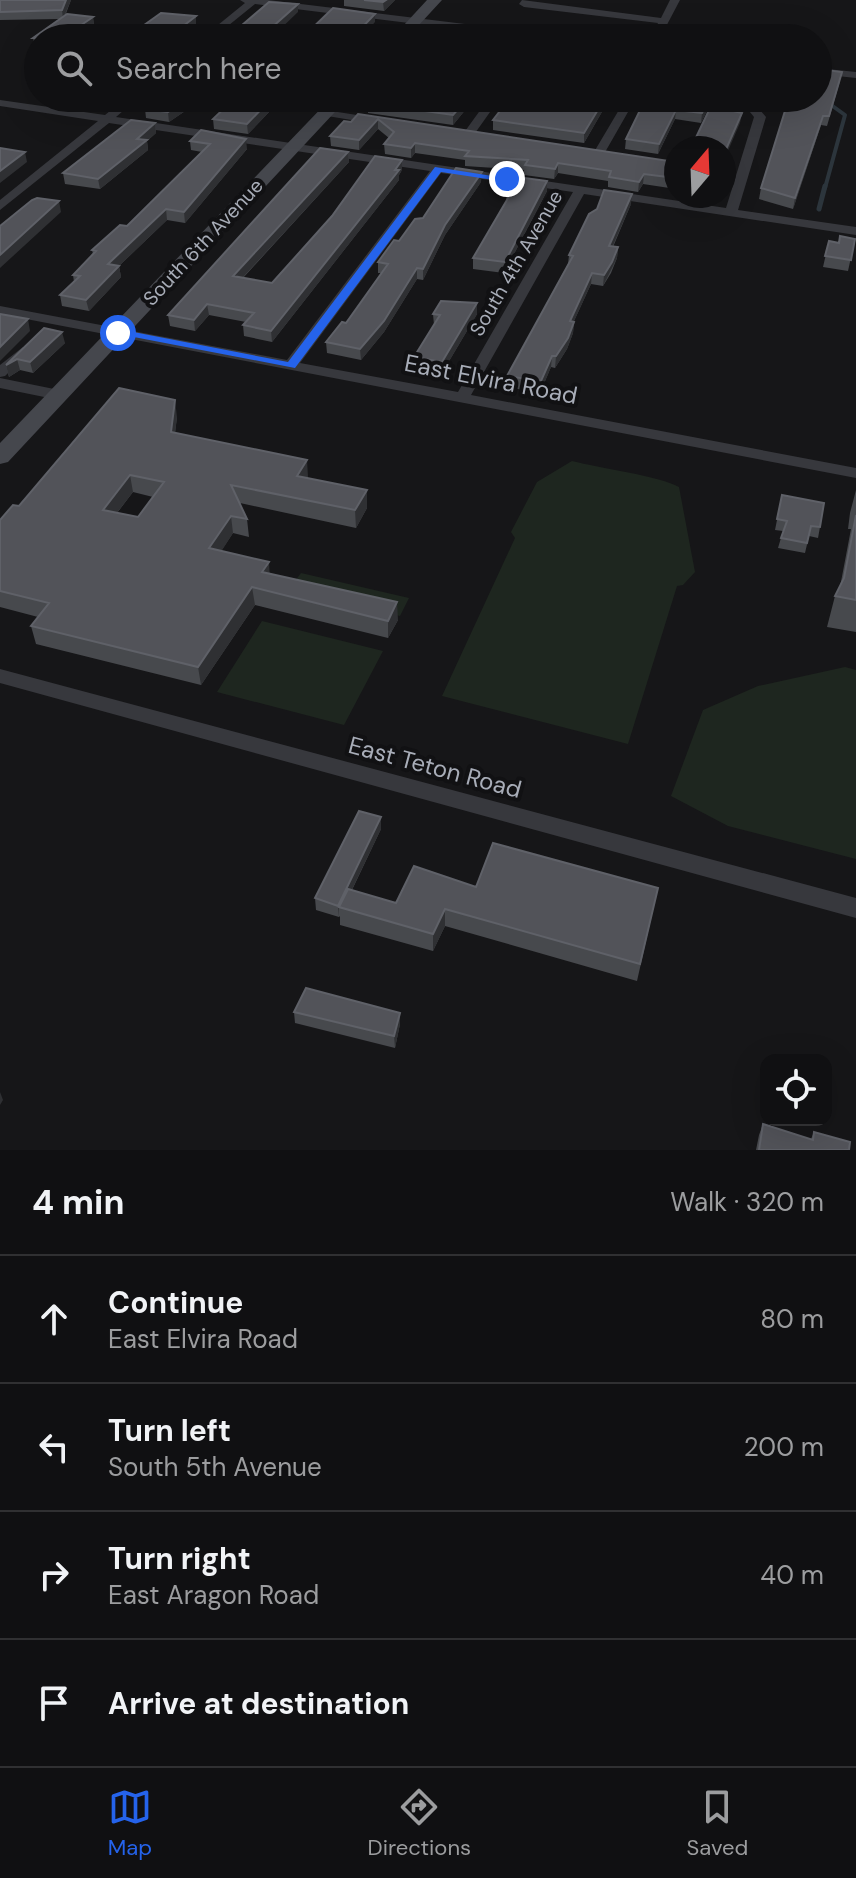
<!DOCTYPE html>
<html lang="en">
<head>
<meta charset="utf-8">
<style>
	body { margin:0; font-family:"DM Sans",sans-serif; background:#19191b; color:#f1f3f6 }
	.controls { position:absolute; right:24px; bottom:24px; display:grid; overflow:hidden; border-radius:16px; box-shadow:0 8px 32px #0002 }
	.controls button { width:72px; height:72px; display:grid; place-items:center; padding:0; border:0; border-bottom:2px solid #303032; background:#101012; color:#f1f3f6; font:40px sans-serif }
	.compass { position:absolute; left:664px; top:136px; width:72px; height:72px; border-radius:50%; background:#101012; box-shadow:0 8px 32px #0002; rotate:19deg }
	.stop { position:absolute; width:24px; height:24px; margin:-18px; border:6px solid #2563eb; border-radius:50%; background:#fff }
	.stop.end { background:#2563eb; border-color:#fff; box-shadow:0 2px 8px #0008 }
	.list { margin:0; padding:0; list-style:none }
	h2 { display:flex; justify-content:space-between; align-items:center; height:104px; margin:0; padding:0 32px; font-size:34px }
	h2 small { font-size:26px; font-weight:400; color:#9c9d9f }
	.list li { display:grid; grid-template-columns:52px 1fr auto; gap:24px; align-items:center; box-sizing:border-box; height:128px; padding:0 32px; border-top:2px solid #303032 }
	.list b { display:block; font-size:30px; white-space:nowrap }
	.list p { margin:0; font-size:26px; white-space:nowrap; color:#9c9d9f }
	.list em { font-size:26px; font-style:normal; color:#9c9d9f }
	.icon { flex:none; width:44px; height:44px; fill:none; stroke:currentColor; stroke-width:2; stroke-linecap:round; stroke-linejoin:round }
	.map { position:relative; flex:none; width:856px; height:1150px; overflow:hidden }
	.search { position:absolute; background:#101012; box-shadow:0 8px 32px #0002; left:24px; right:24px; top:24px; height:88px; display:flex; align-items:center; gap:20px; box-sizing:border-box; padding:0 28px; border-radius:44px; color:#9c9d9f; font-size:30px }
	.sheet { height:616px; background:#101012 }
	nav { display:flex; justify-content:space-around; align-items:center; box-sizing:border-box; height:112px; border-top:2px solid #303032; background:#101012; font-size:22px; color:#9c9d9f }
	nav a { display:grid; justify-items:center; gap:4px }
	nav .on { color:#2563eb }
	.map>svg:first-child { display:block }
	.green { fill:#1e261f }
	.lines { fill:none; stroke-linecap:round; stroke-linejoin:round }
	.stream-far1 { stroke:#2c353c; stroke-width:4 }
	.stream { stroke:#2c353c; stroke-width:5 }
	.street { fill:#37383d; fill-rule:evenodd }
	.secondary { fill:#45474d; fill-rule:evenodd }
	.wall { fill:#47494d; fill-rule:evenodd }
	.shaded-wall { fill:#2f3033 }
	.building { fill:#525359; stroke:#5f6168; stroke-width:2; fill-rule:evenodd }
	.route { fill:#2563eb }
	.labels { text-anchor:middle; dominant-baseline:central; stroke-width:8; stroke-linejoin:round; paint-order:stroke }
	.far-street-label { font-size:20px; fill:#a8adb8; stroke:#111113 }
	.street-label { font-size:24px; fill:#a8adb8; stroke:#111113 }
</style>
</head>
<body>
<div class="map">
<svg width="856" height="1150" viewBox="0 0 856 1150">
	<rect width="100%" height="100%" fill="#161618"/>
	<path class="green" d="M572,461c27,7 87,15 107,26l16,85 -12,13 -6,1 -49,158 -186,-48 73,-158 -4,-6 26,-50z
		M301,573l108,25 -9,18 -111,-27z
		M262,621l121,30 -39,74 -127,-33z
		M845,667l11,3v189l-128,-33 -57,-30 32,-86 55,-24z"/>
	<g class="lines">
		<path class="stream-far1" d="M448,38l4,-5
			M605,98l16,2
			M825,188l20,-73 -18,-13"/>
		<path class="stream" d="M819,209l6,-23"/>
		<path class="street" d="M240,0h28l286,35 5,3h-29l-275,-34 -42,34h-11l43,-35z
			M522,0l139,18 9,-18h10l-20,38h-10l8,-15 -134,-16 -5,-3z
			M818,68l38,4v6l-38,-4z
			M126,98h12l-22,19 610,91 28,-91 -9,-11 10,-2 11,13 -28,93 118,17v8l-272,-41 -113,201 385,73v10l-856,-164v-8l287,54 143,-189 -321,-48 -109,87v-10l98,-79 -98,-15v-6l105,15zM441,173l132,19 -115,200 -158,-29z
			M489,98h11l-27,38h-8l-2,-2z
			M626,98h10l-32,56h-8l-2,-2z
			M325,110l51,8 6,3 -6,3 -55,-9 -2,-2z
			M23,347l5,1v6l-23,22 -5,1v-12z
			M0,378l59,12 8,5 -8,5 -59,-12z
			M0,669l856,229v20l-856,-235z"/>
		<path class="secondary" d="M427,0h15l-35,38h-15z
			M331,98h17l-340,364 -8,2v-21z"/>
	</g>
	<path class="wall" d="M0,0h71l-6,16 28,1 1,9 -17,12h-39v9h-3l-2,-9 27,-19 -60,1z
		M344,0h51l-11,11 -40,-5z
		M840,81l-13,45 -6,-1 -28,84 -34,-10 2,-11z
		M71,98h36l-6,4z
		M157,98h65l-12,12 -19,-3 -22,15 -23,-4 -1,-9z
		M273,98h32l-6,7 -26,-3z
		M368,98h107l-22,27 -85,-12z
		M510,98h100l-26,45 -91,-13v-10z
		M677,98h36l-12,25 -26,-4 -17,35 -33,-5 1,-10 50,-38z
		M271,99l1,10 -24,25 -34,-5 -1,-10z
		M358,114l318,48v27l-33,-5 -5,8 -30,-5v-6l-50,-8 -4,6 -30,-4v-5l-59,-4v-6l-50,-7 -4,5 -26,-4 -1,-10 5,-6 -11,-9 -19,21 -28,-4 -1,-10 21,-14z
		M155,123l1,10 -9,8 1,9 -48,39 -35,-5 -2,-11z
		M190,141l57,8 -62,74 -18,-3 -48,46 2,11 -32,34 -27,-5 -2,-11 14,-13 -1,-7 20,-21 -1,-4 35,-24 75,-74 -11,-2z
		M348,152l1,10 -106,116 29,5 130,-113 -3,5v5l-127,162 -28,-6 -1,-11 3,-3 -37,-7 -14,16 -25,-5 -2,-11z
		M547,181v10l-43,82 -31,-4v-11l33,-57 1,-9z
		M481,182l-36,53 -22,45 -6,-1 -33,53 -23,28 -34,-7 -1,-11 20,-19 36,-50h-4v-11l45,-44z
		M631,204l-18,43h5l-1,11 -6,15 -8,13 -12,-2 -17,37 -1,12 -6,16 -12,19 -4,-1 -11,26 -34,-6 1,-11 61,-112 1,-9z
		M855,239l-7,32 -25,-4 6,-26 10,2z
		M477,303v11l-35,59 -28,-5v-11l20,-32 -1,-11z
		M44,328l21,15 -32,30 -13,-3 -11,7 -3,-12z
		M177,417l-2,16 133,44v1l59,12v18l-11,20 -116,-25 7,16 2,18 -16,-4 -12,18 49,22 128,47 -10,18 -133,-33 -54,80 -165,-41 -5,-18 7,-9 -38,-10v-87l19,-14zM133,492l20,5 -15,20 -21,-4z
		M856,490v142l-29,-5 8,-31 5,-9 11,-58h-3l2,-16z
		M782,495l38,32 -2,11 -9,-2 -4,17 -27,-5 5,-17 -8,-1z
		M381,817v12l-29,61 44,13 80,-16 182,1 -21,93 -192,-55 -12,25 -93,-26v-9l-1,1 -23,-7 -1,-12z
		M294,1012l106,1v11l-5,24 -100,-25z
		M763,1124l48,15 3,-7 35,18h-93l3,-15z"/>
	<path class="shaded-wall" d="M66,0h5l-8,19 -1,-9z
		M386,0h9l-11,11 -1,-9z
		M298,4v8l-27,26h-11z
		M375,14v8l-14,16h-9z
		M196,16v9l-16,13h-12z
		M93,17l1,9 -17,12h-15z
		M190,98l1,9 -22,15 -1,-10z
		M212,98h10l-12,12 -1,-9z
		M298,98h7l-6,7z
		M468,98h7l-22,27v-10z
		M605,98h5l-26,45v-10z
		M710,98h3l-12,25 1,-10z
		M271,99l1,10 -24,25 -1,-10z
		M676,110l-1,9 -17,35 1,-10z
		M742,113l-2,10 -16,37v-6z
		M823,116l-2,9 -28,84 2,-11z
		M378,119v10l-19,21v-10z
		M155,123l1,10 -9,8 1,9 -48,39 -2,-10 39,-40z
		M246,139l1,10 -62,74 -1,-11z
		M415,143v10l-4,5v-10z
		M25,152l2,10 -27,21v-12z
		M348,152l1,10 -115,125 -1,-11z
		M402,160v10l-3,5v5l-127,162 -1,-11z
		M558,163v10l-4,6 1,-10z
		M482,172l-1,10 -36,53 -22,45v-11l22,-44z
		M644,174l-1,10 -5,8 1,-10z
		M547,181v10l-43,82 1,-11z
		M632,194l-1,10 -23,53 1,-11z
		M59,201l2,11 -61,56v-13z
		M166,209l1,11 -48,46 2,11 -32,34 -3,-11 22,-36z
		M618,247l-1,11 -14,28 1,-11z
		M417,268v11l-33,53 -23,28 -1,-11z
		M592,273l-1,11 -22,48 1,-11z
		M477,303v11l-35,59v-11z
		M207,304l2,11 -14,16 -1,-11z
		M28,319l2,12 -30,30v-14z
		M574,322l-1,11 -6,16 -12,19 1,-12z
		M62,332l3,11 -32,30 -3,-11z
		M552,356l-1,11 -11,26 1,-12z
		M17,359l3,11 -11,7 -3,-12z
		M175,400l2,17 -4,32 -2,-17z
		M307,460l1,17 -10,16 -1,-17z
		M130,475l3,17 -27,35 -3,-17z
		M367,490v18l-11,20 -1,-18z
		M231,516l2,17 -21,33 -3,-18z
		M269,562l1,18 -8,-8z
		M252,587l3,18 -54,80 -3,-18z
		M397,602l1,18 -10,18v-17z
		M381,817v12l-38,79 -4,-1v10l-1,-11z
		M445,909v17l-12,25v-17z
		M400,1013v11l-5,24 -1,-12z
		M0,1092l3,8 -3,5z"/>
	<path class="building" d="M0,0h66l-4,10 -62,2z
		M364,0h22l-3,2z
		M269,2l29,2 -38,34h-33z
		M333,8l42,6 -23,24h-50z
		M161,13l35,3 -28,22h-42z
		M67,14l26,3 -31,21h-29z
		M818,69l24,3 -13,44h-6l-28,82 -34,-10 28,-90h29z
		M157,98h33l-22,14 -23,-3z
		M190,98h22l-3,3z
		M235,98h26l10,1 -24,25 -34,-5z
		M373,98h95l-15,17 -85,-12z
		M510,98h95l-21,35 -91,-13z
		M677,98h33l-8,15 -26,-3 -17,34 -33,-5 19,-39 31,1z
		M711,106l31,7 -18,41v-6h-33z
		M358,114l318,48v16l-32,-4 -5,8 -30,-5 2,-6 -53,-8 -3,6 -30,-4 3,-5 -63,-4 4,-5 -54,-8 -4,5 -27,-4 10,-12 -16,-13 -19,21 -29,-4 14,-15 7,1z
		M131,120l24,3 -18,16 10,1 -49,39 -35,-6z
		M201,130l45,9 -62,73 -18,-3 -58,55 11,2 -33,34 -26,-5 20,-19 -7,-1 23,-24 -4,-1 28,-25 7,1 83,-82 -20,-3z
		M0,148l25,4 -25,19z
		M320,148l28,4 -115,124 39,7 60,-67 43,-60 27,4 -7,10h4l-128,161 -28,-6 11,-12 -47,-9 -13,16 -26,-5z
		M456,168l26,4 -37,53 -22,44 -6,-1 -33,53 -24,28 -34,-7 16,-20 4,1 42,-59 -10,-2 16,-22 5,1 16,-22 8,-1z
		M517,177l30,4 -42,81 -32,-4 38,-65 -4,-1z
		M604,190l28,4 -23,52 9,1 -6,15 -8,13 -12,-2 -22,48 4,1 -6,16 -12,18h-4l-11,25 -34,-5 66,-120 -4,-1 20,-41 8,-5z
		M37,198l22,3 -59,54v-29l32,-26z
		M840,236l15,3 -4,21 -26,-4 4,-15 10,2z
		M441,301l36,2 -35,59 -28,-5 26,-42 -7,-1z
		M0,314l28,5 -28,28z
		M44,328l18,4 -32,30 -13,-3 -11,6z
		M119,388l56,12 -4,32 136,28 -10,16 70,14 -12,20 -124,-25 16,34 -16,-3 -22,32 60,14 -7,10 135,30 -9,19 -136,-34 -54,80 -167,-41 18,-23 -49,-12v-71l13,-15 6,1zM130,475l34,7 -26,35 -35,-7z
		M782,495l42,8 -4,24 -9,-1 -4,17 -26,-5 6,-17 -10,-2z
		M856,515v85l-21,-4 9,-18z
		M359,811l22,6 -43,89 -23,-8z
		M493,843l165,45 -18,76 -195,-55 -12,25 -94,-27 9,-18 48,14 18,-37 62,21z
		M306,988l94,25 -6,23 -100,-24z
		M763,1124l50,16 1,-8 36,10 -1,8h-90z"/>
	<path class="route" d="M435,167l76,12 -4,3 -66,-10 -146,196 -182,-35 5,-4 170,33z"/>
	<g class="labels">
		<g class="far-street-label">
			<text transform="translate(203 242) rotate(-47)">South 6th Avenue</text>
			<text transform="translate(516 263) rotate(-60)">South 4th Avenue</text>
		</g>
		<g class="street-label">
			<text transform="translate(491 379) rotate(11)">East Elvira Road</text>
			<text transform="translate(435 767) rotate(15)">East Teton Road</text>
		</g>
	</g>
</svg>
<div class="controls">
<button><svg class="icon" aria-label="locate" viewBox="0 0 24 24"><circle cx="12" cy="12" r="6"/><path d="M12 2v4M12 18v4M2 12h4M18 12h4"/></svg></button>
</div>
<svg class="compass" viewBox="-18 -18 36 36"><path d="M0-13l5 13h-10z" fill="#e53935"/><path d="M0 13l5-13h-10z" fill="#9c9d9f"/></svg>
<div class="stop" style="left:118px;top:333px"></div>
<div class="stop end" style="left:507px;top:179px"></div>
<div class="search"><svg class="icon" aria-label="search" viewBox="0 0 24 24"><circle cx="10" cy="10" r="6"/><path d="M15 15l6 6"/></svg>Search here</div>
</div>
<section class="sheet">
<h2>4 min<small>Walk · 320 m</small></h2>
<ul class="list">
<li><svg class="icon" aria-label="ahead" viewBox="0 0 24 24"><path d="M12 20V5M6 11l6-6 6 6"/></svg><div><b>Continue</b><p>East Elvira Road</p></div><em>80 m</em></li>
<li><svg class="icon" aria-label="left" viewBox="0 0 24 24"><path d="M17 20v-9H6M10 6l-5 5 5 5"/></svg><div><b>Turn left</b><p>South 5th Avenue</p></div><em>200 m</em></li>
<li><svg class="icon" aria-label="right" viewBox="0 0 24 24"><path d="M7 20v-9h11M14 6l5 5-5 5"/></svg><div><b>Turn right</b><p>East Aragon Road</p></div><em>40 m</em></li>
<li><svg class="icon" aria-label="arrive" viewBox="0 0 24 24"><path d="M6 21V4h12l-3 4 3 4H6"/></svg><div><b>Arrive at destination</b></div></li>
</ul>
</section>
<nav>
<a class="on"><svg class="icon" aria-label="map" viewBox="0 0 24 24"><path d="M3 6l6-2 6 2 6-2v14l-6 2-6-2-6 2zM9 4v14M15 6v14"/></svg>Map</a>
<a><svg class="icon" aria-label="directions" viewBox="0 0 24 24"><path d="M12 3l9 9-9 9-9-9zM9 14v-3h6M13 9l2 2-2 2"/></svg>Directions</a>
<a><svg class="icon" aria-label="saved" viewBox="0 0 24 24"><path d="M7 4h10v16l-5-4-5 4z"/></svg>Saved</a>
</nav>
</body>
</html>
